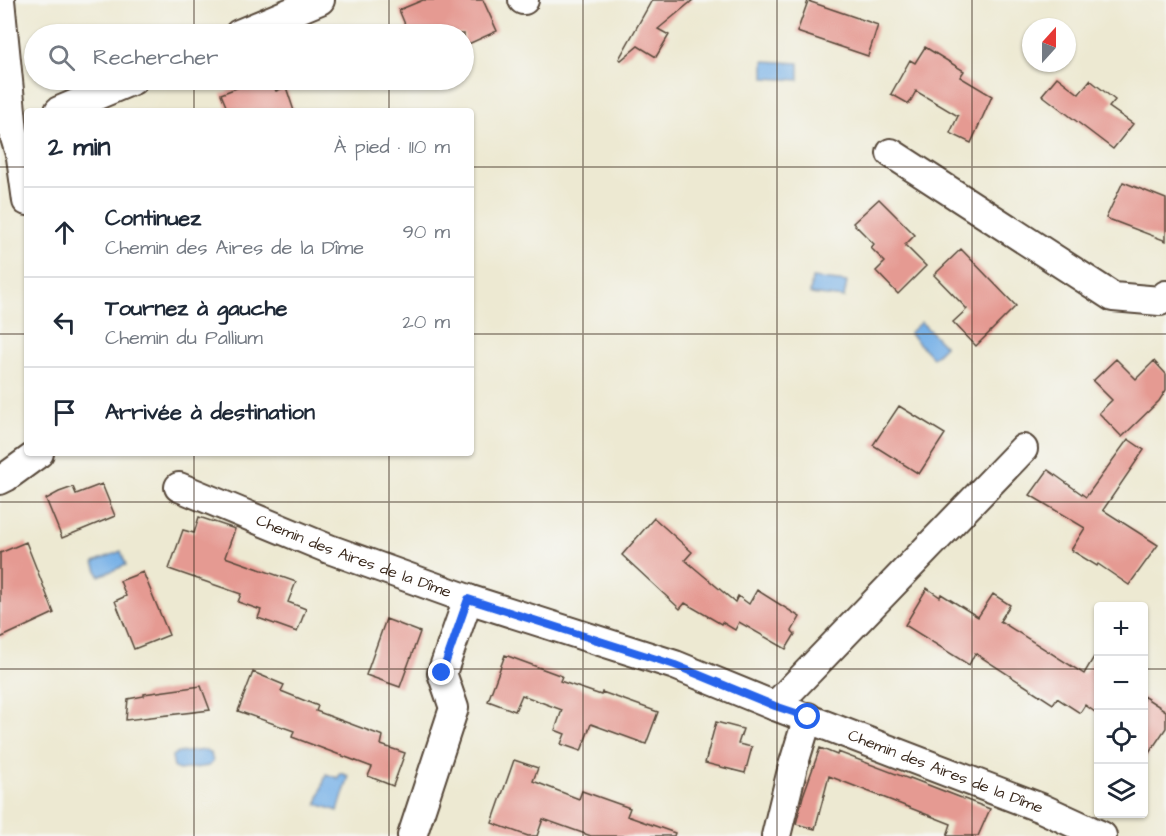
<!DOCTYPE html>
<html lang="fr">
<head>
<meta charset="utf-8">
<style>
	body { margin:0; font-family:"Architects Daughter",sans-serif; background:#f6f6f7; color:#1f2937 }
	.controls { position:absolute; right:18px; bottom:18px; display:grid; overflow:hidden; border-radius:6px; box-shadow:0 2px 4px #0004 }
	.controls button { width:54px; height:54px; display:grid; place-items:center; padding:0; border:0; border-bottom:2px solid #e0e1e3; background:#fff; color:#1f2937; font:30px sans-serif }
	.compass { position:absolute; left:1022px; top:18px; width:54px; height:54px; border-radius:50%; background:#fff; box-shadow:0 2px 4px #0004; rotate:21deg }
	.stop { position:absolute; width:18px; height:18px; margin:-14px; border:4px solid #2563eb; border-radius:50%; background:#fff }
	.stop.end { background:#2563eb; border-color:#fff; box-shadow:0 2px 6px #0008 }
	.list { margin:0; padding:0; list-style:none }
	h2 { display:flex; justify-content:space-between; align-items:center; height:78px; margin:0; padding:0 24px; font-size:26px }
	h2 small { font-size:20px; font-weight:400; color:#747a83 }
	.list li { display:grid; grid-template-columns:39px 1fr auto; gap:18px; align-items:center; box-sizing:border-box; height:90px; padding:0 24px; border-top:2px solid #e0e1e3 }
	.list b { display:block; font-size:22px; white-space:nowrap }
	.list p { margin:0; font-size:20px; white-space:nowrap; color:#747a83 }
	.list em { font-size:20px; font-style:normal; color:#747a83 }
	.icon { flex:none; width:33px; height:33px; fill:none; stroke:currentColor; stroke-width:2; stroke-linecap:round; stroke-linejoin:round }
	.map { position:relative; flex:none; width:1166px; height:836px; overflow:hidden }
	.search { position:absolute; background:#fff; box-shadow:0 2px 4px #0004; left:24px; top:24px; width:450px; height:66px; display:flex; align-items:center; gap:15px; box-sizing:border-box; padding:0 21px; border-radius:33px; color:#747a83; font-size:22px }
	.panel { position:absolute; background:#fff; box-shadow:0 2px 4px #0004; left:24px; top:108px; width:450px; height:348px; border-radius:6px }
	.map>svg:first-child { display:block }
	.water { fill:#76b0e7; stroke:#586d82; stroke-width:1.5 }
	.building { fill:#e59a92 }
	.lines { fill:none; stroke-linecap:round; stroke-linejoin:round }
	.street-casing { stroke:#564739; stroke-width:32 }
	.street { stroke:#fff; stroke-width:28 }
	.route { stroke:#2563eb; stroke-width:8 }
	.grid { fill:none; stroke:#3b2a1e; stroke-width:1.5; stroke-opacity:0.55 }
	.labels { text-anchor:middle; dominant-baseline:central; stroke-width:6; stroke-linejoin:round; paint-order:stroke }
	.street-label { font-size:16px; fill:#3b2a1e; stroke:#f6f6f2 }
</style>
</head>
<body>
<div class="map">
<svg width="1166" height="836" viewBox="0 0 1166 836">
	<rect width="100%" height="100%" fill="#f6f6f2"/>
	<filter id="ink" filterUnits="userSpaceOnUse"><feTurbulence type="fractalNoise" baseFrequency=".0167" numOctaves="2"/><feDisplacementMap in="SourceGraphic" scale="12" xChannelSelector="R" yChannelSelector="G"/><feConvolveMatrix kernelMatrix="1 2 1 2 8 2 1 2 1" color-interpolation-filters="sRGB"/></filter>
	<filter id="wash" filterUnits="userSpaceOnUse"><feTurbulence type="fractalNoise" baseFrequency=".008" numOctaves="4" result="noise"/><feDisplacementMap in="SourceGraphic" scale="24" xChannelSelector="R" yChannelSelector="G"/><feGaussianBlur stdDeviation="1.35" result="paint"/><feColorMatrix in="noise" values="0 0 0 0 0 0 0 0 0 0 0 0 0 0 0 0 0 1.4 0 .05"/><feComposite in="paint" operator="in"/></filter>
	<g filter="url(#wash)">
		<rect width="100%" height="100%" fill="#ede9d2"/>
		<path class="water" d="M764,61l35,2v17l-35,-2z
			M812,278l35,4 -3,16 -34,-4z
			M921,322l24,24 -12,12 -24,-25z
			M121,551l5,14 -27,11 -5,-14z
			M206,750l5,3 2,9 -4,4 -30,4 -5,-2 -2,-12 4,-3z
			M340,773l9,3 -11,35 -21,-7 9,-30 12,4z"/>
		<g id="blocks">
			<path class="building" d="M423,0h60l14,31 -33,15v-12h-55l-10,-24z
				M652,0h41l-35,29 11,6 -13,22 -18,-11 -17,14 -2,-1z
				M808,1l70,24 -10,31 -71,-24z
				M925,47l39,24 -4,6 32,19 -21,47 -21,-10 8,-17 -42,-25 -7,13 -18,-10 19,-34 5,3z
				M1057,77l22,17 11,-14 25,20 -6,7 24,17 -20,25 -71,-54z
				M257,80h14l5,11 10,-4 8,24h-66l-7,-17z
				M1123,182l43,17v42l-60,-23z
				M879,199l36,36 -10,10 21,21 -28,28 -22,-23 9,-9 -14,-14 3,-4 -21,-21z
				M961,249l55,57 -40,40 -23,-24 14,-13 -33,-34z
				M1116,359l20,20 18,-18 12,13v16l-7,11 -37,36 -23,-24 13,-13 -19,-19z
				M899,406l46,28 -26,40 -46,-29z
				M1128,439l16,11 -41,60 55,35 -29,40 -31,-21 -1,2 -26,-16 14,-22 -55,-33 18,-25 38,27z
				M102,484l13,32 -53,22 -16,-39 13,-7 14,-5 3,7z
				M199,517l36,12 -10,28 71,25 -8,20 18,7 -9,23 -39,-14 3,-8 -23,-8 3,-8 -72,-25 14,-39 11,3z
				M654,518l38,34 -7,8 50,42 3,-6 11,8 8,-14 43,27 -8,14 3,3 -9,15 -47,-27 -4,8 -13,-8 -1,2 -36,-21 -5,6 -58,-54z
				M26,542l28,71 -54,25v-85z
				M143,572l26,63 -35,14 -19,-48 11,-5 -6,-15z
				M927,588l13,9 1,-3 37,23 15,-23 17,11 -10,16 84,53 14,-24v64l-13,-9 -5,8 -23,-15 -4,6 -78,-51 -6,12 -64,-40z
				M386,619l34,13 -20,55 -34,-12z
				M505,655l57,21 -2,5 41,14 1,-3 56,20 -12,32 -55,-20 -10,27 -20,-7 4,-10 -10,-4 7,-20 -40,-15 -7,16 -27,-10z
				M253,672l31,13 -3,6 37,15 -2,5 67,25 -2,9 24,8 -12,33 -25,-10 4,-9 -80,-30 2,-6 -56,-20z
				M201,686l9,24 -84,10 2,-21 16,-3v-2z
				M1143,696l23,15v17l-23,34z
				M716,722l27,7 -5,15 14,3 -7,26 -40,-10z
				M820,748l17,7 1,-3 71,27 1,-1 80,31 -12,27h-31l4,-12 -122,-48 -14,53 -19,-5 7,-28z
				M514,760l24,8 -5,13 46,18 3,-8 31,11 17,6 -3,8 48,17 -1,3h-83l-48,-17 -6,17h-9l-36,-13z"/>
		</g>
	</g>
	<g filter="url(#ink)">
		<use href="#blocks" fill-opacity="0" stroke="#564739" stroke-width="1.5"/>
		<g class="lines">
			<g class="street-casing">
				<g id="street">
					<path d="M0,0l13,131 8,26 6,44"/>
					<path d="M523,0h1"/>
					<path d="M239,34l81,-34"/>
					<path d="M59,111l74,-31"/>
					<path d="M891,153l222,144 47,4 6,-6"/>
					<path d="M0,480l6,-3 33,-24"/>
					<path id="s1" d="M179,487l150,62 139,50 207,66 100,41 266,102 61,28"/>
					<path d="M775,706l248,-257"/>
					<path d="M412,836l42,-128 -12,-35 26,-74"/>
					<path d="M776,836l17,-70 15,-49"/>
				</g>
			</g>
			<use href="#street" class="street"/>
		</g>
	</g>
	<g class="lines" filter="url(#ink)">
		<path class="route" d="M442,673l26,-74 207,66 100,41 33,11"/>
	</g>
	<path class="grid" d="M194,0v34M389,0v34M583,0v836M777,0v836M972,0v836M194,80v31M389,80v31M0,167h27M471,167h695M0,334h27M471,334h695M194,453v383M389,453v383M0,502h1166M0,669h1098M1144,669h22"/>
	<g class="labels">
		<g class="street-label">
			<text stroke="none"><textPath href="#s1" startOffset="188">Chemin des Aires de la Dîme</textPath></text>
			<text stroke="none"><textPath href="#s1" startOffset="818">Chemin des Aires de la Dîme</textPath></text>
		</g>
	</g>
</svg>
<div class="controls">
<button>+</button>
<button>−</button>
<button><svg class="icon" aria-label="locate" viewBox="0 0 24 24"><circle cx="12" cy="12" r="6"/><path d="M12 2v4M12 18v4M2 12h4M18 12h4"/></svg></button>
<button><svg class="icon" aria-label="layers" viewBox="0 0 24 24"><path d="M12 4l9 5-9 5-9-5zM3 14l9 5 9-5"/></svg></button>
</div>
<svg class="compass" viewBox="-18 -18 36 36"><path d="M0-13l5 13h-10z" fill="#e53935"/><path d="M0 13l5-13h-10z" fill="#747a83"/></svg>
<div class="stop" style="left:808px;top:717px"></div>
<div class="stop end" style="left:442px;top:673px"></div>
<div class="search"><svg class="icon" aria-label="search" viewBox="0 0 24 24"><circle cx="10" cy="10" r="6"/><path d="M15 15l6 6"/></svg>Rechercher</div>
<section class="panel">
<h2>2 min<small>À pied · 110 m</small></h2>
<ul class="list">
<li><svg class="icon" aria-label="ahead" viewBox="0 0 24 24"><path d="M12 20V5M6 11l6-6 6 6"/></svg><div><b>Continuez</b><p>Chemin des Aires de la Dîme</p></div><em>90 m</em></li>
<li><svg class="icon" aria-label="left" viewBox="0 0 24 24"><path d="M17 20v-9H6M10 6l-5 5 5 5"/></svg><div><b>Tournez à gauche</b><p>Chemin du Pallium</p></div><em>20 m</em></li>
<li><svg class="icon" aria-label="arrive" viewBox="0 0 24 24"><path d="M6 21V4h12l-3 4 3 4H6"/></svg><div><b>Arrivée à destination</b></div></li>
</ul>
</section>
</div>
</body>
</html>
